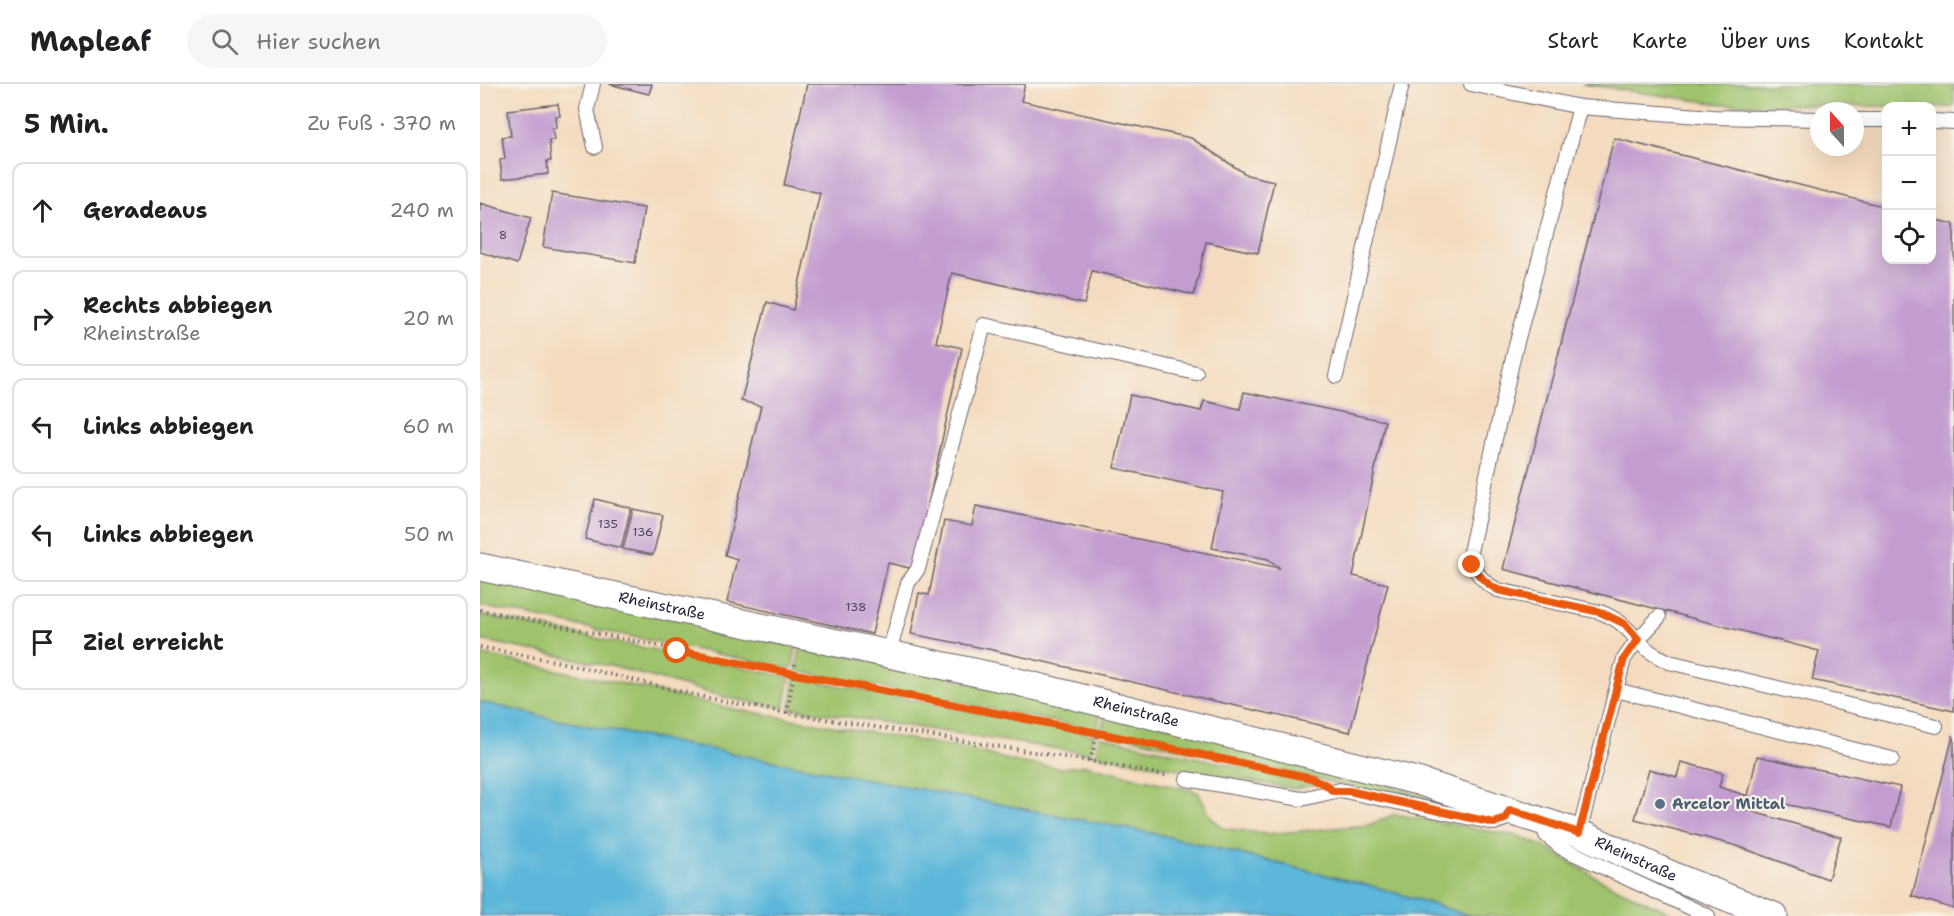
<!DOCTYPE html>
<html lang="de">
<head>
<meta charset="utf-8">
<style>
	body { margin:0; font-family:"Shantell Sans",sans-serif; background:#f6f6f6; color:#202124 }
	.controls { position:absolute; right:18px; top:18px; display:grid; overflow:hidden; border-radius:12px; box-shadow:0 6px 24px #0002 }
	.controls button { width:54px; height:54px; display:grid; place-items:center; padding:0; border:0; border-bottom:2px solid #e0e0e0; background:#fff; color:#202124; font:30px sans-serif }
	.compass { position:absolute; left:1330px; top:18px; width:54px; height:54px; border-radius:50%; background:#fff; box-shadow:0 6px 24px #0002; rotate:339deg }
	.stop { position:absolute; width:18px; height:18px; margin:-14px; border:4px solid #ea580c; border-radius:50%; background:#fff }
	.stop.end { background:#ea580c; border-color:#fff; box-shadow:0 2px 6px #0008 }
	.list { margin:0; padding:0; list-style:none }
	h2 { display:flex; justify-content:space-between; align-items:center; height:78px; margin:0; padding:0 24px; font-size:26px }
	h2 small { font-size:20px; font-weight:400; color:#757577 }
	.list li { display:grid; grid-template-columns:39px 1fr auto; gap:18px; align-items:center; box-sizing:border-box; height:96px; margin:0 12px 12px; padding:0 12px; border:2px solid #e0e0e0; border-radius:12px }
	.list b { display:block; font-size:22px; white-space:nowrap }
	.list p { margin:0; font-size:20px; white-space:nowrap; color:#757577 }
	.list em { font-size:20px; font-style:normal; color:#757577 }
	.icon { flex:none; width:33px; height:33px; fill:none; stroke:currentColor; stroke-width:2; stroke-linecap:round; stroke-linejoin:round }
	.map { position:relative; flex:none; width:1474px; height:832px; overflow:hidden }
	header { display:flex; align-items:center; gap:36px; box-sizing:border-box; height:84px; padding:0 30px; background:#fff; border-bottom:2px solid #e0e0e0 }
	header strong { font-size:28px }
	nav { display:flex; gap:33px; margin-inline-start:auto; font-size:21px }
	.search { width:420px; height:54px; background:#f6f6f6; display:flex; align-items:center; gap:15px; box-sizing:border-box; padding:0 21px; border-radius:33px; color:#757577; font-size:22px }
	main { display:flex }
	aside { flex:1; background:#fff }
	.map>svg:first-child { display:block }
	.green { fill:#9fc36c; stroke:#607254; stroke-width:1.5 }
	.water { fill:#5cb7da; stroke:#3f6c8a; stroke-width:1.5 }
	.building { fill:#c39dd0 }
	.lines { fill:none; stroke-linecap:round; stroke-linejoin:round }
	.service-casing { stroke:#6c6369; stroke-width:16 }
	.minor-casing { stroke:#6c6369; stroke-width:29 }
	.path { stroke:#6c6369; stroke-width:4; stroke-dasharray:1.5 4.5; stroke-linecap:butt }
	.service { stroke:#fff; stroke-width:14 }
	.minor { stroke:#fff; stroke-width:27 }
	.route { stroke:#ea580c; stroke-width:8 }
	.service-dot { fill:#5c6f8a; stroke:#f7f3e8; stroke-width:2 }
	.labels { text-anchor:middle; dominant-baseline:central; stroke-width:4.5; stroke-linejoin:round; paint-order:stroke }
	.number-label { font-size:12px; fill:#4a4160 }
	.street-label { font-size:15px; fill:#22223b; stroke:#f7f3e8 }
	.service-label { font-size:15px; font-weight:bold; fill:#4e5e75; stroke:#f7f3e8; text-anchor:start }
</style>
</head>
<body>
<header>
<strong>Mapleaf</strong>
<div class="search"><svg class="icon" aria-label="search" viewBox="0 0 24 24"><circle cx="10" cy="10" r="6"/><path d="M15 15l6 6"/></svg>Hier suchen</div>
<nav><a>Start</a><a>Karte</a><a>Über uns</a><a>Kontakt</a></nav>
</header>
<main>
<aside>
<h2>5 Min.<small>Zu Fuß · 370 m</small></h2>
<ul class="list">
<li><svg class="icon" aria-label="ahead" viewBox="0 0 24 24"><path d="M12 20V5M6 11l6-6 6 6"/></svg><div><b>Geradeaus</b></div><em>240 m</em></li>
<li><svg class="icon" aria-label="right" viewBox="0 0 24 24"><path d="M7 20v-9h11M14 6l5 5-5 5"/></svg><div><b>Rechts abbiegen</b><p>Rheinstraße</p></div><em>20 m</em></li>
<li><svg class="icon" aria-label="left" viewBox="0 0 24 24"><path d="M17 20v-9H6M10 6l-5 5 5 5"/></svg><div><b>Links abbiegen</b></div><em>60 m</em></li>
<li><svg class="icon" aria-label="left" viewBox="0 0 24 24"><path d="M17 20v-9H6M10 6l-5 5 5 5"/></svg><div><b>Links abbiegen</b></div><em>50 m</em></li>
<li><svg class="icon" aria-label="arrive" viewBox="0 0 24 24"><path d="M6 21V4h12l-3 4 3 4H6"/></svg><div><b>Ziel erreicht</b></div></li>
</ul>
</aside>
<div class="map">
<svg width="1474" height="832" viewBox="0 0 1474 832">
	<rect width="100%" height="100%" fill="#f7f3e8"/>
	<filter id="ink" filterUnits="userSpaceOnUse"><feTurbulence type="fractalNoise" baseFrequency=".0167" numOctaves="2"/><feDisplacementMap in="SourceGraphic" scale="12" xChannelSelector="R" yChannelSelector="G"/><feConvolveMatrix kernelMatrix="1 2 1 2 8 2 1 2 1" color-interpolation-filters="sRGB"/></filter>
	<filter id="wash" filterUnits="userSpaceOnUse"><feTurbulence type="fractalNoise" baseFrequency=".008" numOctaves="4" result="noise"/><feDisplacementMap in="SourceGraphic" scale="24" xChannelSelector="R" yChannelSelector="G"/><feGaussianBlur stdDeviation="1.35" result="paint"/><feColorMatrix in="noise" values="0 0 0 0 0 0 0 0 0 0 0 0 0 0 0 0 0 1.4 0 .05"/><feComposite in="paint" operator="in"/></filter>
	<g filter="url(#wash)">
		<rect width="100%" height="100%" fill="#f4dbbf"/>
		<path class="green" d="M1102,0h372v23l-234,-3z
			M0,494l317,66 -5,25 -312,-63z
			M0,531l310,62 -6,31 -56,-10 -113,-31 -135,-27z
			M321,561l300,65 -4,20 -301,-59z
			M0,570l149,31 93,22 245,42 54,14 42,5 22,-3 113,27 13,25 12,11 43,6 103,-9 26,-11 127,23 26,12 56,33 74,34h-206l-93,-28 -218,-53 -604,-115 -77,-18z
			M315,593l300,58 -5,19 -300,-46z
			M626,627l221,53 156,52 -382,-85z
			M619,652l219,48 -23,5 -200,-34z"/>
		<path class="water" d="M0,618l77,18 604,115 218,53 92,28h-991z"/>
		<g id="blocks">
			<path class="building" d="M129,0h43l-3,10z
				M327,0h218l-4,17 170,37 56,37 27,6 -16,72 -52,-11 -12,53 -102,-24 -8,33 -132,-31 -16,69 26,6 -48,221 -26,-6 -16,71 -145,-32 10,-43 -12,-4 36,-149 -20,-5 26,-99 26,8 27,-117 -36,-8z
				M78,20l2,12h-5l1,12h-4l2,12h-5l2,21h-4l1,13 -46,5 -2,-19 5,-1 -3,-22 9,-1 -3,-26z
				M1134,54l272,69v53h46v-41l22,5v487l-142,-31 7,-29 -316,-82z
				M72,109l92,15 -9,55 -92,-16z
				M0,119l51,15 -14,46 -37,-12z
				M764,308l141,29 -32,155 35,8 -38,148 -362,-83 -77,-15 8,-41 10,2 15,-74 28,5 4,-20 304,62 -12,-9 -56,-11 11,-56 -109,-24 16,-73 71,16 3,-10 36,8z
				M115,415l36,9 -10,40 -36,-9z
				M153,425l30,6 -10,40 -30,-6z
				M1473,652l1,1v172l-42,-13z
				M1277,672l143,31 -9,40 -143,-31 -2,14 95,27 -13,42 -91,-33 -102,-27 14,-50 28,8 4,-15 42,11 -4,14 29,9z"/>
		</g>
	</g>
	<g filter="url(#ink)">
		<use href="#blocks" fill-opacity="0" stroke="#6c6369" stroke-width="1.5"/>
		<g class="lines">
			<g class="service-casing">
				<path id="service" d="M113,0l-6,25 8,38
					M991,0l109,23 133,10 106,2
					M1100,23l-66,246 -44,199c3,18 11,30 28,38l102,22c28,11 28,21 48,38 6,5 14,8 21,12l267,64
					M1375,36h31
					M1452,37l22,1
					M856,292l66,-292
					M409,569l19,-70 10,-14 66,-244 212,48
					M1136,606l276,69
					M707,695l114,20 39,-9 154,33 11,-4 5,-9
					M1062,738l4,13 16,13 146,68
					M1099,749l45,-174 12,-17 23,-25"/>
			</g>
			<g class="minor-casing">
				<g id="minor">
					<path id="s1" d="M0,483l526,112 411,102 162,52 97,44 98,39"/>
				</g>
			</g>
			<path class="path" d="M0,526l679,136
				M0,563l75,14 153,37 79,15 303,48 79,15
				M307,629l9,-53
				M610,677l8,-28"/>
			<use href="#service" class="service"/>
			<use href="#minor" class="minor"/>
		</g>
	</g>
	<g class="lines" filter="url(#ink)">
		<path class="route" d="M197,567l421,82 214,45 14,7 7,6h16l145,32 11,-4 5,-9 69,23 45,-174 14,-20 -13,-15 -25,-12 -102,-22c-12,-6 -18,-13 -26,-25"/>
	</g>
	<circle class="service-dot" cx="1180" cy="720" r="6"/>
	<g class="labels">
		<g class="number-label">
			<text x="23" y="151">8</text>
			<text x="128" y="440">135</text>
			<text x="163" y="448">136</text>
			<text x="376" y="523">138</text>
		</g>
		<g class="street-label">
			<text stroke="none"><textPath href="#s1" startOffset="186">Rheinstraße</textPath></text>
			<text stroke="none"><textPath href="#s1" startOffset="672">Rheinstraße</textPath></text>
			<text stroke="none"><textPath href="#s1" startOffset="1194">Rheinstraße</textPath></text>
		</g>
		<g class="service-label">
			<text x="1192" y="720">Arcelor Mittal</text>
		</g>
	</g>
</svg>
<div class="controls">
<button>+</button>
<button>−</button>
<button><svg class="icon" aria-label="locate" viewBox="0 0 24 24"><circle cx="12" cy="12" r="6"/><path d="M12 2v4M12 18v4M2 12h4M18 12h4"/></svg></button>
</div>
<svg class="compass" viewBox="-18 -18 36 36"><path d="M0-13l5 13h-10z" fill="#e53935"/><path d="M0 13l5-13h-10z" fill="#757577"/></svg>
<div class="stop" style="left:197px;top:567px"></div>
<div class="stop end" style="left:992px;top:481px"></div>
</div>
</main>
</body>
</html>
